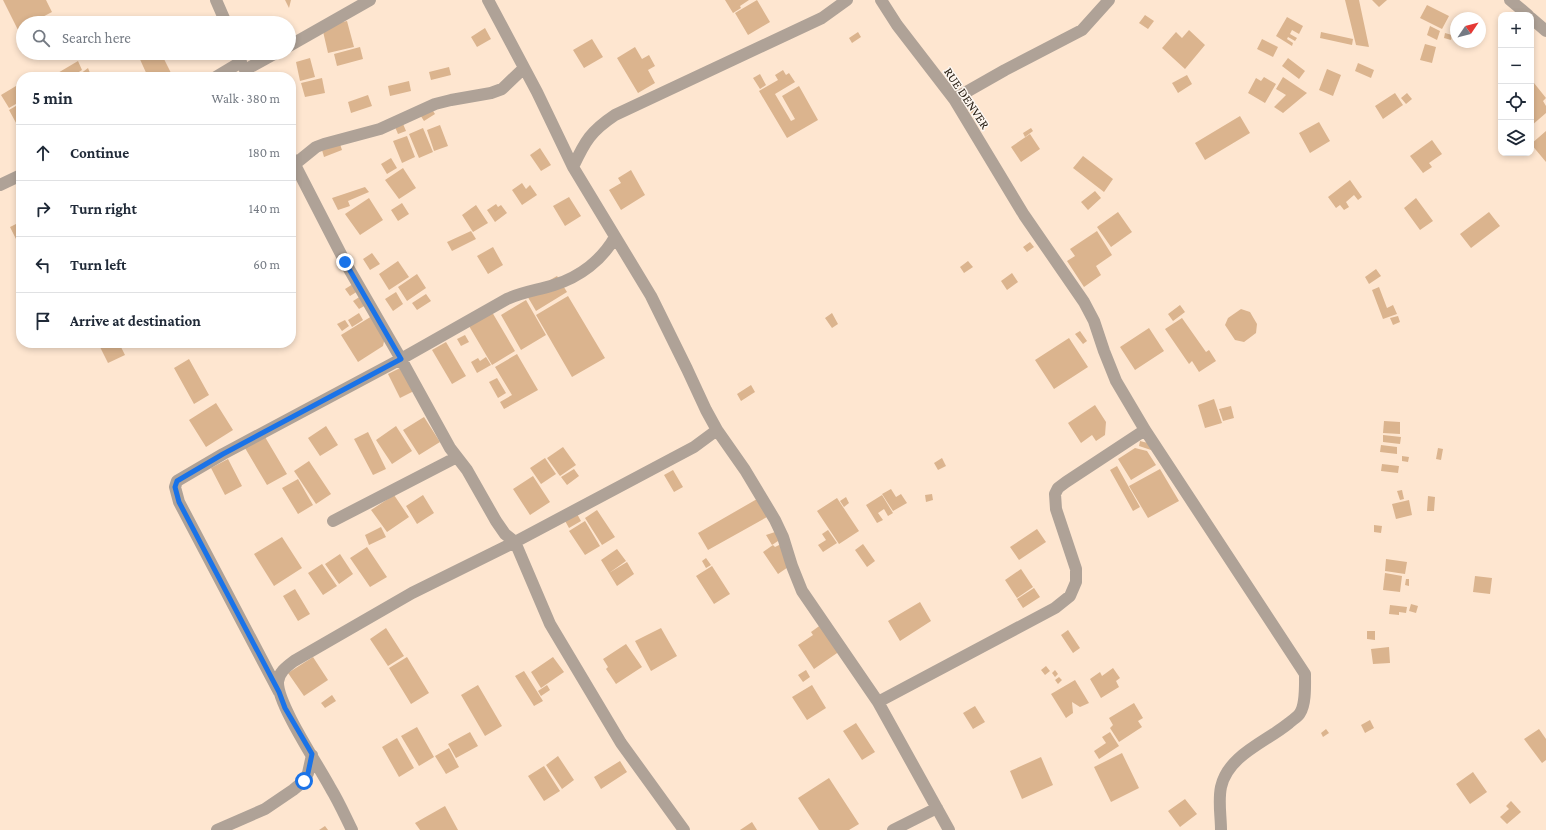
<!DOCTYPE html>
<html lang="en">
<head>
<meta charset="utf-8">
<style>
	body { margin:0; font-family:"Crimson Pro",serif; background:#f6f6f7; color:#1f2937 }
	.controls { position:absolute; right:12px; top:12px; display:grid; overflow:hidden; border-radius:8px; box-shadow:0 2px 6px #0003 }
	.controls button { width:36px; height:36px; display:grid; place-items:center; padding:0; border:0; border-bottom:1px solid #e0e1e3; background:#fff; color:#1f2937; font:20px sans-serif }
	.compass { position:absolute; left:1450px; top:12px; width:36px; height:36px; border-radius:50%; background:#fff; box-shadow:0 2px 6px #0003; rotate:55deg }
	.stop { position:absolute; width:12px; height:12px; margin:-9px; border:3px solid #1a73e8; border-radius:50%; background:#fff }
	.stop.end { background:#1a73e8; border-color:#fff; box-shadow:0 1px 4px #0008 }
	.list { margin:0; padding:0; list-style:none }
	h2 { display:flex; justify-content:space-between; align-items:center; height:52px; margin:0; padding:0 16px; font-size:17px }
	h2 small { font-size:13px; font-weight:400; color:#747a83 }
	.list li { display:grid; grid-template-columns:26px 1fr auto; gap:12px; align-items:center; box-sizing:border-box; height:56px; padding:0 16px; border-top:1px solid #e0e1e3 }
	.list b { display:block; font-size:15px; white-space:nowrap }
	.list em { font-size:13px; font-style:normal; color:#747a83 }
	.icon { flex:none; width:22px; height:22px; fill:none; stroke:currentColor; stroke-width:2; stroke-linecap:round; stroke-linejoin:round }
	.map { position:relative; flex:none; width:1546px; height:830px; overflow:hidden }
	.search { position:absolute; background:#fff; box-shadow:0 2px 6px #0003; left:16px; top:16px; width:280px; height:44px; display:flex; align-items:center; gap:10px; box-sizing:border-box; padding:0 14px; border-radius:22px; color:#747a83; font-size:15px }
	.panel { position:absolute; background:#fff; box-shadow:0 2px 6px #0003; left:16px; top:72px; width:280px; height:276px; border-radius:16px }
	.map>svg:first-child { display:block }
	.building { fill:#dbb48e }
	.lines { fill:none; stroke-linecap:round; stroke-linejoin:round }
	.street { stroke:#afa297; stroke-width:12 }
	.route { stroke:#1a73e8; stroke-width:5 }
	.labels { text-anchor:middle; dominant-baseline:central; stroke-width:3; stroke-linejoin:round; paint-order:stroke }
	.street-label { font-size:13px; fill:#2a2015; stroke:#fdf7f1 }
</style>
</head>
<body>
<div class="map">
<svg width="1546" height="830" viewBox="0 0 1546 830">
	<rect width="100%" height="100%" fill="#fee6d0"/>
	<path class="building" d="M3,0h43l6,12 -21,11h-8v4l-5,3z
		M285,0h6l-2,8z
		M725,0h24l-9,6 1,2 -8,5z
		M757,0l13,22 -22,13 -13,-22z
		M1345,0h14l10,47 -13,-2z
		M1372,0h15l-8,7z
		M1427,5l22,11 -7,13 -22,-11z
		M1145,15l9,6 -6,8 -9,-6z
		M1287,17l16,9 -4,8 -7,-4 -2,4 7,4 -2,3 -7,-4 -1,2 6,4 -1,3 -16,-10z
		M347,21l7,26 -26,6 -6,-26z
		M1430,26l10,5 -3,9 -10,-5z
		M485,28l6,11 -14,8 -6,-10z
		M1189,30l16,15 -20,24 -23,-21 14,-16 6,6z
		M858,32l3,5 -9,6 -3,-5z
		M1321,32l32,7 -1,6 -32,-7z
		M1445,33l7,2 -1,5 -7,-2z
		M592,39l11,18 -19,11 -11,-18z
		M1262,39l16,8 -5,10 -16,-8z
		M1425,44l11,3 -4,16 -12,-3z
		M360,47l3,12 -26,7 -3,-12z
		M635,47l7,12 7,-4 6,11 -7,4 7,13 -17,10 -21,-35z
		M143,53h18l12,24h-25l-10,-22z
		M310,58l5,19 -15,4 -4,-19z
		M1288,58l17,13 -6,8 -17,-13z
		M78,61l4,9 -11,7h-20z
		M1358,63l16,7 -3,8 -16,-7z
		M449,67l2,8 -20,5 -2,-8z
		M88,68l2,5 -5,4h-9z
		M1327,69l14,6 -8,21 -14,-6z
		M783,70l3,5 3,-2 6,9 -20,12 16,27 4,-2 -13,-23 17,-10 19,34 -31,18 -28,-47 19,-11 -3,-5z
		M760,74l6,11 -6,4 -7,-11z
		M1187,75l5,9 -14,9 -6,-10z
		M1264,77l12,7 -11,19 -17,-10 8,-15 5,3z
		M1283,77l24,16 -24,20 -9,-6 12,-12 -10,-6z
		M322,78l3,15 -20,4 -4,-14z
		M409,81l2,10 -21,5 -2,-10z
		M1534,83l12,15 -3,3 3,5v7l-15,13v-40z
		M16,86l5,9v6l-12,7 -8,-13z
		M1395,93l8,12 -20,14 -8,-13z
		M1407,93l5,6 -6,5 -5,-6z
		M368,95l4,11 -21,7 -3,-11z
		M21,103v29l-12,-22z
		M428,103l7,11 -11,7 -7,-11z
		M975,103l5,7 -7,5 -5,-7z
		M1240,116l10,17 -45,27 -10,-17z
		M401,119l5,12 -8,3 -5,-12z
		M1319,122l11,19 -20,12 -11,-20z
		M440,125l8,21 -14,5 -7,-21z
		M423,128l10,24 -14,6 -10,-24z
		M1031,128l2,3 -8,6 -2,-4z
		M1546,131v31l-15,-18z
		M1030,134l10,15 -19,13 -10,-15z
		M407,136l8,21 -13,6 -9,-22z
		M1432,140l10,14 -13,9 3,4 -9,6 -13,-17z
		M340,144l2,6 -18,7 -2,-7z
		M540,148l11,17 -10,6 -11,-16z
		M1083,156l30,23 -9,13 -31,-24z
		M391,158l6,10 -10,6 -6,-10z
		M403,168l13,20 -17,11 -14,-19z
		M631,170l14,25 -24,15 -12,-20 12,-7 -3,-5z
		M1350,180l12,17 -4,3 -4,-5 -8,7 3,5 -5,3 -4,-5 -4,3 -8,-11z
		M522,183l4,6 4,-4 7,10 -15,10 -10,-15z
		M365,187l4,5 -21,9 2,5 -12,4 -6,-12z
		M1095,191l6,7 -13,12 -7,-8z
		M569,197l12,19 -16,10 -12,-20z
		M369,198l14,22 -23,15 -15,-21z
		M1416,198l17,23 -13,9 -16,-22z
		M402,203l7,11 -11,7 -7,-11z
		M496,204l2,3 3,-2 6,8 -12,9 -8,-12z
		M476,205l12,18 -15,9 -11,-17z
		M1118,212l14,20 -21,15 -14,-20z
		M1489,212l11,14 -29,22 -11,-14z
		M16,224l5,10v2l-5,3 -6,-12z
		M471,231l5,8 -24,12 -5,-9z
		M1097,231l15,24 -16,11 5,9 -17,12 -17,-26 8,-5 -5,-7z
		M1030,242l4,5 -7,5 -4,-5z
		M493,247l10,18 -15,9 -11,-18z
		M372,253l8,11 -10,6 -7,-11z
		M398,261l11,16 -20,13 -10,-16z
		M968,261l5,6 -9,6 -4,-6z
		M1376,269l5,7 -12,8 -4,-7z
		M1012,273l6,9 -11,8 -6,-9z
		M417,274l9,14 -19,13 -9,-14z
		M557,276l10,16 -31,19 -10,-17z
		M353,284l5,7 -8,5 -5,-7z
		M1379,287l8,21 6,-3 4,9 -14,5 -11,-29z
		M396,292l7,12 -10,7 -8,-12z
		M426,294l5,7 -14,9 -5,-7z
		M361,296l5,9 -7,4 -6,-8z
		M568,296l37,62 -33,19 -36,-62z
		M526,300l20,35 -25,15 -20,-35z
		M1180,305l5,7 -12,9 -5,-7z
		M1241,309l9,3 7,12 -1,9 -12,9 -9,-2 -10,-15 3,-7z
		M492,312l23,39 -23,14 -23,-39z
		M359,313l4,7 -11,7 -4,-7z
		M832,313l6,11 -6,4 -7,-10z
		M372,316l13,21 -2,9 -25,16 -17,-27z
		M1398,316l2,6 -7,3 -3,-7z
		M1182,318l24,34 3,-2 7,11 -17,11 -7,-11 -3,3 -24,-35z
		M345,320l4,6 -7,5 -5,-7z
		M1149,328l15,23 -29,19 -15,-23z
		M1080,331l7,10 -4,3 -8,-10z
		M465,335l4,7 -8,4 -4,-7z
		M1069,338l19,29 -34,22 -19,-29z
		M446,342l20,34 -14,8 -20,-34z
		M98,343h21l6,12 -17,8z
		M131,343h9l-7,4z
		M517,354l21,36 -34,19 -4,-7 12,-7 -17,-28z
		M486,357l5,8 -14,8 -6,-11 7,-4 2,3z
		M189,359l20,36 -15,9 -20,-36z
		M404,366l12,24 -16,8 -12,-24z
		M497,378l9,15 -8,5 -9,-16z
		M751,385l4,7 -14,9 -4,-7z
		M1214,399l8,24 -17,5 -7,-23z
		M216,403l17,27 -27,17 -17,-27z
		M1095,405l11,17 -1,13 -9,6 -4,-6 -11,8 -13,-20z
		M1231,406l3,12 -11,3 -4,-12z
		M424,417l16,25 -21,13 -16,-25z
		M1384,421l16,1v12l-17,-1z
		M326,426l12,19 -18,11 -12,-18z
		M396,426l16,25 -20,13 -16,-24z
		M368,432l18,37 -13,6 -19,-36z
		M1383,435l18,2 -1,7 -17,-2z
		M265,437l22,37 -20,11 -22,-37z
		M1140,441l12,3 -1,6 -12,-4z
		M1381,445l16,2v7l-17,-2z
		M563,447l13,18 -16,11 -13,-18z
		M1135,448l12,3 9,14 -25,15 -13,-21z
		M1438,448l5,1 -2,11 -5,-1z
		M1402,456l7,1 -1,5 -6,-1z
		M545,458l11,16 -15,10 -11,-16z
		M942,458l4,8 -8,4 -4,-7z
		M228,459l14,27 -17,9 -14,-27z
		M309,461l22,33 -15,10 -22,-33z
		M1382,464l17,2 -1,7 -17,-2z
		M1117,466l23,41 -7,4 -23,-41z
		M574,469l5,7 -12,9 -6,-8z
		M1160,469l19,32 -31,17 -19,-32z
		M673,470l10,17 -9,5 -10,-17z
		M533,476l17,26 -20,13 -17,-26z
		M298,479l15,26 -15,9 -16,-26z
		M891,489l5,8 5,-3 6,9 -14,8 -11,-17z
		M1402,490l2,9 -4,1 -3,-9z
		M932,494l1,6 -7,2 -1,-7z
		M394,495l15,22 -22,15 -16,-22z
		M423,495l11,18 -17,11 -11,-18z
		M882,495l11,18 -5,3 -4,-7 -6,4 5,7 -6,3 -11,-18z
		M1428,496l7,1 -1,14h-7z
		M846,497l3,6 -5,4 -4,-6z
		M837,498l22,33 -20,13 -22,-33z
		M757,499l10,18 -59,33 -10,-17z
		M1409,500l3,15 -16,4 -4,-15z
		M597,510l18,27 -13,8 -17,-27z
		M576,512l5,9 -12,7 -5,-9z
		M585,521l15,25 -15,9 -16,-24z
		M1374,525l8,1 -1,7 -7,-1z
		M381,527l5,10 -17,8 -4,-10z
		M1037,529l9,13 -27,18 -9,-13z
		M828,530l9,13 -14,9 -5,-7 8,-5 -4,-6z
		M778,531l6,6 -12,8 -6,-10z
		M282,537l20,31 -28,18 -20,-32z
		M781,544l13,19 -16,11 -15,-22 10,-7 2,2z
		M863,544l12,17 -8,6 -12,-17z
		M367,547l20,30 -17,10 -20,-29z
		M617,549l9,12 -17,12 -8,-13z
		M340,554l13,20 -14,10 -14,-20z
		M706,558l5,7 -5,3 -4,-7z
		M1386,559l21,3 -2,12 -20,-3z
		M627,562l7,12 -17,12 -8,-13z
		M322,564l15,22 -14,9 -15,-22z
		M712,566l18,28 -16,10 -18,-28z
		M1021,569l12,18 -16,11 -12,-18z
		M1385,573l17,3 -2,16 -17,-2z
		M1475,576l17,2 -2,16 -17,-2z
		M1406,579h3v7l-4,-1z
		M1034,588l6,9 -17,11 -6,-9z
		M295,589l15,25 -12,7 -15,-25z
		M920,602l11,19 -31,20 -12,-20z
		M1411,604l7,2 -2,7 -7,-2z
		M1390,605l17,2 -1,6 -7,-1v3l-10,-1z
		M822,624l18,27 -26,18 -16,-24 15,-10 -2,-3z
		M386,628l18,28 -16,10 -18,-27z
		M661,628l16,28 -26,15 -16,-30z
		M1068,630l12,18 -7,5 -12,-18z
		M1367,631h8v9l-8,-1z
		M626,644l16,23 -26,17 -10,-15 2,-2 -5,-8z
		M1389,647l1,16 -17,1 -2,-15z
		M313,657l15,23 -24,16 -16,-23z
		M407,657l22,36 -18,11 -22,-36z
		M553,657l11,15 -23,16 -10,-16z
		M1046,666l4,5 -5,4 -4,-5z
		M1113,668l7,10 -4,3 3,6 -18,11 -11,-19 10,-7 2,4z
		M806,670l4,7 -7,5 -5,-7z
		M1055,670l3,4 -3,3 -3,-4z
		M524,671l19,30 -9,5 -19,-30z
		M1059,677l3,3 -4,4 -3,-4z
		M1075,680l14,23 -9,4 -8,-5 1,11 -7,5 -15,-24z
		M478,685l24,41 -17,10 -24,-41z
		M547,685l3,5 -9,6 -3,-5z
		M812,685l14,23 -19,12 -15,-23z
		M332,695l4,6 -11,7 -4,-5z
		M1134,703l9,15 -5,3 4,6 -23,15 -9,-14 3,-3 -4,-7z
		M975,706l10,16 -12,7 -10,-16z
		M1370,720l4,8 -9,5 -4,-8z
		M856,723l19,29 -13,8 -19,-29z
		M417,727l17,30 -15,9 -18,-30z
		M1326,729l3,4 -6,4 -2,-4z
		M1539,729l7,10v21l-4,3 -18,-24z
		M470,732l8,14 -22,12 -8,-14z
		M1110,732l9,14 -20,13 -5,-8 12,-8 -4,-6z
		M397,738l17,30 -15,9 -17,-30z
		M449,748l10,19 -13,7 -11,-18z
		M1122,753l17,35 -28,14 -17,-35z
		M558,756l16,24 -12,9 -16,-24z
		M1041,757l12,28 -31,14 -12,-28z
		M620,761l7,11 -26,17 -7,-12z
		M544,766l16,25 -16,10 -16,-25z
		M1473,772l14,20 -17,12 -14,-20z
		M829,778l30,46 -10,6h-30l-21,-32z
		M1185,799l12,15 -17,13 -12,-16z
		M1511,801l10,11 -14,12 -7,-7 9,-8 -3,-3z
		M445,806l13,24h-38l-5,-7z
		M752,822l5,8h-17z
		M325,826l3,4h-9z"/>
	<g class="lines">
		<path class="street" d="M216,0l10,23
			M488,0l49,92 36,75 78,129 36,73 19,41 11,20 28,40 30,50 8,17 9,29 10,25 76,111 71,128
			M881,0l16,25 57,74 70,116 60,87 10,19 10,30 12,30 29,49 160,244c0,11 1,30 -5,39 -2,4 -8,7 -11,10 -23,19 -61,32 -68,64 -3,14 0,29 0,43
			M1510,0l18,15
			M1531,18l15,13
			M289,46l81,-46
			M245,70l31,-17
			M216,77l25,-15
			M954,99l51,-29 77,-40 27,-30
			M291,157l54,105 56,97 49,89 17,22 29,51 9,13 10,8 35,82 71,119 63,87
			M295,164l21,-17 8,-3 56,-15 55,-25 16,-4 40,-7 11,-4 22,-21
			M573,167c12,-26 18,-36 42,-52l207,-97 25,-18
			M0,185l21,-10
			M333,521l124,-64
			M279,692l-100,-190 -4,-15 2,-6 46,-27 178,-95 106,-60c15,-7 31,-9 47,-14 26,-8 48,-25 61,-48
			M878,702l177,-94 15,-12 6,-14v-13l-20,-60 -1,-15 3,-6 8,-6 79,-52
			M217,830l48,-21 28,-19 11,-9 4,-8 4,-18
			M352,830c-7,-14 -13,-28 -21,-41 -12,-23 -54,-85 -53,-107 1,-10 8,-15 16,-21l118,-68 103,-51 179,-95 23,-17
			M893,830l44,-22"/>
	</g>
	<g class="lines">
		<path class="route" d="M304,781l4,-8 4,-19 -27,-46 -6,-16 -100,-190 -4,-15 2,-6 46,-27 178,-95 -56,-97"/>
	</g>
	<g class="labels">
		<g class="street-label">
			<text transform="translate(967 98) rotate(56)">RUE DENVER</text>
		</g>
	</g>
</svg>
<div class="controls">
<button>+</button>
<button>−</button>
<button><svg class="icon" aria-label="locate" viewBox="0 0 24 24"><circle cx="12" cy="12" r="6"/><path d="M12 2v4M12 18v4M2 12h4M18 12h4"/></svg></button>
<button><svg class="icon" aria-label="layers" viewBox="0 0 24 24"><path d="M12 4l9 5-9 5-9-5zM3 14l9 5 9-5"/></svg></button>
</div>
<svg class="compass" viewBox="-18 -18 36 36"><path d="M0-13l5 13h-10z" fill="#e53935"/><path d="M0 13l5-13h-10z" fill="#747a83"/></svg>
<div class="stop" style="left:304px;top:781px"></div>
<div class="stop end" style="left:345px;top:262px"></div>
<div class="search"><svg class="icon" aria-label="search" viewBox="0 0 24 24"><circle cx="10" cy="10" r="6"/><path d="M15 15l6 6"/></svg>Search here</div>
<section class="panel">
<h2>5 min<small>Walk · 380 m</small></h2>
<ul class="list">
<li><svg class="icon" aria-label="ahead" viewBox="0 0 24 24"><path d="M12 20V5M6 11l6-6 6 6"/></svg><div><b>Continue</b></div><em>180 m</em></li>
<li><svg class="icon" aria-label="right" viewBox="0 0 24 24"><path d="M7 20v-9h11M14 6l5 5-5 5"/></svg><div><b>Turn right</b></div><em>140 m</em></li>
<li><svg class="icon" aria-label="left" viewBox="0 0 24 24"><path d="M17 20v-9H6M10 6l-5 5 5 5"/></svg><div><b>Turn left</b></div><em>60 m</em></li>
<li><svg class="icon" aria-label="arrive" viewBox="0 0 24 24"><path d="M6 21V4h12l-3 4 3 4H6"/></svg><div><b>Arrive at destination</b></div></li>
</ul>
</section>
</div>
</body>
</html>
